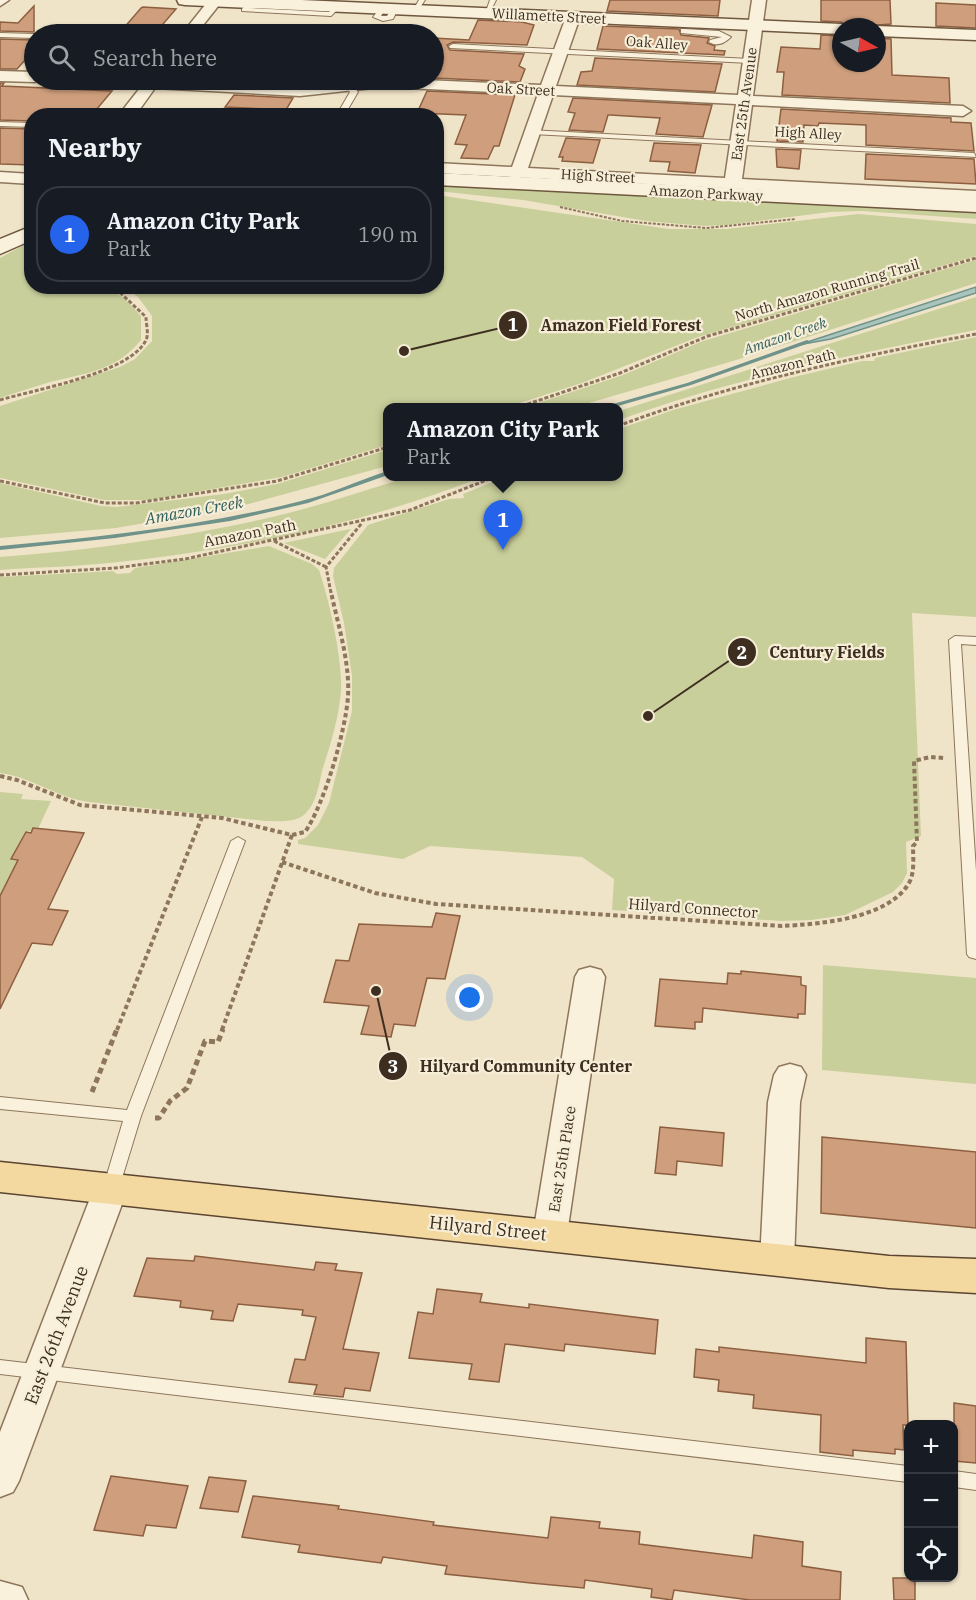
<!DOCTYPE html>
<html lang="en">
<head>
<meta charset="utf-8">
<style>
	body { margin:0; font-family:"IBM Plex Serif",serif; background:#20242c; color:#f1f3f6 }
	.controls { position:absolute; right:18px; bottom:18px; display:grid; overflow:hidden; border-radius:12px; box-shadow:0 2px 4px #0004 }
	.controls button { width:54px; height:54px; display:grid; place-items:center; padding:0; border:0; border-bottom:2px solid #363941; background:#171b24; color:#f1f3f6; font:30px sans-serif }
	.compass { position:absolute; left:832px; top:18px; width:54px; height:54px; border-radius:50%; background:#171b24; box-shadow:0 2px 4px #0004; rotate:98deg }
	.you { position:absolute; left:470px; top:998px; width:21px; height:21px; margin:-15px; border:4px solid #fff; border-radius:50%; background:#1a73e8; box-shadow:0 0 0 9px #1a73e833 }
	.badge { display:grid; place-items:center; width:39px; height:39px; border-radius:50%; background:#2563eb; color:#fff; font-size:20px; font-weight:700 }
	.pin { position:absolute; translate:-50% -50px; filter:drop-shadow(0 2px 3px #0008) }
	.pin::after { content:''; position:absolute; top:32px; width:21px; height:18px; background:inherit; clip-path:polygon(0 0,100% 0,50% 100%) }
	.popup { position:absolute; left:383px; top:403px; width:240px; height:78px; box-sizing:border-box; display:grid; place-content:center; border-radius:12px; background:#171b24; filter:drop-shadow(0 2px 4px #0005); font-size:20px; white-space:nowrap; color:#9ea1a6 }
	.popup b { font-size:22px; color:#f1f3f6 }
	.popup::after { content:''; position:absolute; left:50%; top:100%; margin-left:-12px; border:12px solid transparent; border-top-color:#171b24 }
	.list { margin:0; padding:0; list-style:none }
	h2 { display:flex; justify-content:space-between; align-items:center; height:78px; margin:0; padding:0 24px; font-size:26px }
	h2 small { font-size:20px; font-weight:400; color:#9ea1a6 }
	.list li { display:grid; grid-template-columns:39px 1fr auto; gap:18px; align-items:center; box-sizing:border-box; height:96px; margin:0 12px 12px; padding:0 12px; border:2px solid #363941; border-radius:24px }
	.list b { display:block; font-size:22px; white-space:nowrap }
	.list p { margin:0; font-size:20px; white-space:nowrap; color:#9ea1a6 }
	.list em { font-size:20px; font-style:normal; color:#9ea1a6 }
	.icon { flex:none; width:33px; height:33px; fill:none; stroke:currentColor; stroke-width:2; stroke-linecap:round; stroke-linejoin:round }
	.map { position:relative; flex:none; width:976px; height:1600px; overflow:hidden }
	.search { position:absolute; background:#171b24; box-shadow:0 2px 4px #0004; left:24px; top:24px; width:420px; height:66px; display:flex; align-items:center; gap:15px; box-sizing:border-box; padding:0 21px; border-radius:33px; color:#9ea1a6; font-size:22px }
	.panel { position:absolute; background:#171b24; box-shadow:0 2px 4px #0004; left:24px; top:108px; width:420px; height:186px; border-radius:24px }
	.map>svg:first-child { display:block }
	.green { fill:#c9cf9b }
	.water { fill:#a9c4bc; stroke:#6f938a; stroke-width:1.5 }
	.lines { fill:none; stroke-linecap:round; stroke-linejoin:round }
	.stream { fill:#6f938a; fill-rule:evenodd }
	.building { fill:#cf9f7d; stroke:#8d5f41; stroke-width:1.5 }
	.service-casing { stroke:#8d765c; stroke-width:2 }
	.minor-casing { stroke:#8d765c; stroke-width:3 }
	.secondary-casing { stroke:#6f573f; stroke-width:3 }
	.primary-casing { stroke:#5b4430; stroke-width:3 }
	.path-far3 { stroke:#8d765c; stroke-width:2; stroke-dasharray:3 1.5; stroke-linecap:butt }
	.path-far2 { stroke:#8d765c; stroke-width:3; stroke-dasharray:4 2; stroke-linecap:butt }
	.path-far1 { stroke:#8d765c; stroke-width:4; stroke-dasharray:4.5 3; stroke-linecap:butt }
	.path { stroke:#8d765c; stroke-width:5; stroke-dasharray:6 4; stroke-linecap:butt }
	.service { fill:#faf1dc; fill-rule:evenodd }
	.minor { fill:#faf1dc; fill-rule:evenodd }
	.secondary { fill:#faf1dc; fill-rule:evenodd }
	.primary { fill:#f3d9a0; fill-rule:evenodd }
	.labels { text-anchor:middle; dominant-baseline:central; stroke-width:4.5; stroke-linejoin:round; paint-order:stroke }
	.far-street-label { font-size:14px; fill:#3d2e20; stroke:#f7eed8 }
	.far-water-label { font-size:14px; font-style:italic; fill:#2f5d5a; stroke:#f7eed8 }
	.street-label { font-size:15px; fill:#3d2e20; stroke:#f7eed8 }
	.water-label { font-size:16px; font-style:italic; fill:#2f5d5a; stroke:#f7eed8 }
	.near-street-label { font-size:18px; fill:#3d2e20; stroke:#f7eed8 }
	.leader { fill:none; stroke:#3d2e20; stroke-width:2 }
	.callout-dot { fill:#3d2e20; stroke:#f7eed8; stroke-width:2 }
	.mark-label { font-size:18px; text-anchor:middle; font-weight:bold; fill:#fff }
	.callout-label { font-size:16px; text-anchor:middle; font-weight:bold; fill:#3d2e20; stroke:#f7eed8; stroke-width:4.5; stroke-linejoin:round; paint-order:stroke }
</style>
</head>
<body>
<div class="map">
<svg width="976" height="1600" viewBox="0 0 976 1600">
	<rect width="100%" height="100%" fill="#f0e4c8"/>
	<path class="green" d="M436,184l540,27v8l-115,-8 -31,1 -103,13 -23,1 -58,-5 -123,-21 -86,-9z
		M437,195l232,34h58l131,-15 118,10v32l-278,81 -116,46 -75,24 -119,1 -1,37 -105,32 -133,23h-45l-104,-22v-72l120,-39 15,-8 17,-18v-25l-14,-19 -14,-10 312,-1z
		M31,241l1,45 75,1 18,12 16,17v24c-25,31 -55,33 -91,42 -17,5 -34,11 -50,16v-140z
		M976,260v23l-243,78 -158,46h-49l97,-32 80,-34z
		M976,297v33c-120,24 -243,48 -357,90v-9z
		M976,337v280l-64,-4 9,223 -15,6 1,31 -5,10 -9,9 -48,23 -34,5 -30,1 -169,-11 2,-31 -32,-22 -152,-11 -27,13 -105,-15v-4l7,-2 13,-13 11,-22 23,-92v-35l-8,-53 -11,-47 1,-8 34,-43 81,-26 15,-1 -1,-4 42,-17 113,-1 1,-47 54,-19 121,-33 68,-16h12l1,-3z
		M387,450v16l-149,41 -122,21 -116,10v-55l101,23 16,1 107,-13 53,-10z
		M409,477h73c-118,47 -246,73 -373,86 -36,4 -73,4 -109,7v-13c90,-7 180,-19 268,-39 48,-11 95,-27 141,-41z
		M351,529l-26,30 -41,-16 66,-14z
		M269,546l43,18 7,6c10,29 24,91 22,121 -2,27 -11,55 -19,80 -3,14 -6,33 -17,43 -9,9 -27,7 -39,7l-177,-19c-32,-4 -57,-25 -89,-29v-196l113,-6 4,3 13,-1 5,-5z
		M0,792l23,2 -2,5 30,2 -13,28 -12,3 -14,27 6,1 -18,36z
		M823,965l153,13v106l-154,-14z"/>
	<path class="water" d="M976,287v6l-145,46 -33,6z"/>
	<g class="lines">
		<path class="stream" d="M807,340l3,2 -1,1 -118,42 -80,23h-12l88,-25z
			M388,471v4l-80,28 -78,18 -115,17 -115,12v-4c101,-9 203,-20 301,-45 30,-7 58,-21 87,-30z"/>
	</g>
	<path class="building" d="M610,0h110l-2,16 -111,-5z
		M821,0h69l1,24 -41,3 -9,-5 -20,-1z
		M936,3l40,2v23l-40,-2z
		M34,6v26l-34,-1v-9l18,1z
		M141,8l2,-1 33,2 -19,22 -35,-1z
		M478,20l44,2 12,3 -7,20 -74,-3 -6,3 3,5 74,4 -5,12 6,3 -5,13 -86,-4v-40l35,2z
		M603,26l76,3 2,6 28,3 -2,5 8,3 -1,4 11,1 -1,4 -127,-6z
		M821,35l20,1v27h36v-25l14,1 1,36 57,3 1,25 -168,-8 2,-23h-7l4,-25 39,2z
		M0,39l34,1v10l-17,19h-17z
		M595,58l127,6 -7,28 -138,-7 4,-13 11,-1z
		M244,80h61l-5,4 -57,-3z
		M0,83h4l-2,3 110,5 -21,25h-59v5l-32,-1z
		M427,91l88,4 -16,51h-5l-6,13 -27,-1 6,-13 -12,-1 11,-29 -49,-2z
		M234,95l59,3 -7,12 -61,-3z
		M573,98l139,7 -9,32 -47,-3 4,-16 -50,-3h-2l-5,17 -34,-2 6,-17 -7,-1z
		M781,109l170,9v4l20,1 3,28 -108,-6v-20l-47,-2 -1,3 -14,-1 -1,17 -26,-1z
		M0,128l32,1v36l-32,-1z
		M566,138l34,2 -7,23 -31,-2 1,-4h-4z
		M654,143l47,2 -6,28 -27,-2 2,-9 -20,-1z
		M776,149l25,1 -2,19 -22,-2z
		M866,154l108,5 2,25 -111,-5z
		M33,828l51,5 -36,76 20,2 -16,34 -20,-2 -32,66v-113l18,-36 -7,-1 15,-27 5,1z
		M436,913l24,3 -15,63 -18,-1 -12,48 -21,-2 -3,13 -30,-3 8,-28 -45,-4 12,-42 13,1 10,-37 73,3z
		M741,971l60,6v8l5,1 -1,28h-7v4l-95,-10 -1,14h-7v7l-40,-3 5,-47 67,5 1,-11 13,1z
		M660,1127l64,6 -2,33 -45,-5 -1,14 -21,-2z
		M822,1137l154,15v76l-155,-15z
		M195,1256l119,14 2,-8 21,2 -2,6 27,3 -19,76 36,4 -9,38 -25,-3 -2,9 -29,-3 3,-9 -28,-3 6,-23 10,1 11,-43 -14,-2 1,-5 -65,-6 -5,17 -22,-2 2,-8 -33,-4 1,-6 -47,-5 13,-38 47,3z
		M437,1289l45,5 -2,8 49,6v-4l129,16 -3,34 -90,-10 -1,7 -59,-7 -6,38 -30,-3 3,-15 -63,-6 9,-46 15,2z
		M866,1338l40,4 2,83h-5l1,25 -9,-1v5l-42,-4v6l-33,-4 1,-37 -68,-7 1,-13 -36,-4 1,-11 -25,-3 2,-28 23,3v-5l147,16z
		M954,1403l22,3v57l-22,-2z
		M111,1476l77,10 -12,42 -30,-3 -3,11 -49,-6z
		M209,1477l37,4 -8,31 -38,-4z
		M253,1496l86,10 -1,3 96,13 -1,3 115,13 3,-21 49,5 -1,6 41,4 -1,12 113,14 2,-23 49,7 -1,24 39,6 -1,28h-90l-76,-10 -2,10 -21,-3 1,-8 -67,-9 -1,8 -53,-5 -86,-9 2,-8 -64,-9 -2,6 -83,-11 2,-7 -58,-8z
		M893,1578h22v22h-21z"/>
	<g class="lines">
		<g class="service-casing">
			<path id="service" d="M419,0h6l-8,12 -4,-2z
				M490,0h6l-7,14h-4z
				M249,1l3,2 -3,5 80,4 6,-6 5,1 -9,9 -89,-5v-2z
				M381,7l4,2 -4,7h6l5,-8 6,1 -5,10 -10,2 -10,-4z
				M684,29l35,2 12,6c-6,6 -14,10 -22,5l1,-2 12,-3 -41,-4v-4z
				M0,33l34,1h3h-3v4l-34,-1z
				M453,44l297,15 4,2 -4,2 -300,-15 -1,-2z
				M346,84h6l6,8 -14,24h-8l14,-24 -5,-6z
				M0,122l32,1v4l-32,-1z
				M529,130l445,23 2,4 -444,-23h-3z
				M955,636l21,1v8l-15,-1 15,227v88l-7,-2 -2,-3 -18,-314z
				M238,837l7,4 -104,275 -22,72 -2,4 -6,2 -6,-2 -2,-4 20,-67 -123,-12v-12l127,13 104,-269z
				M0,1360l908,106v16l-908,-108z
				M954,1471l22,3v16l-22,-3z"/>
		</g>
		<g class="minor-casing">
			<path id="minor" d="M0,0h9l-9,6z
				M209,0h14l-27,34h-14z
				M752,0h14l-13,96 210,10 8,5 -8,5 -211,-11 -10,74 234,12v10l-540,-28v-10l76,4 26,-73 -156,-7 -82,9 -145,-8 -20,28h-17l22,-28 -61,-3 -8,-5h90l139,6 63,-6h61l117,5 25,-68 7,-4 7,4 -24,69 182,9zM553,95l183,9 -11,74 -197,-10z
				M0,71l34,1v8h6l-6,2 -34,-1z
				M0,172l32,2v10l-32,-2z
				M590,967l11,3 4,7 -38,257 -5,9 -12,4 -12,-4 -5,-9 42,-257 4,-7z
				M790,1064l11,3 5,8 -6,27 -6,159 -5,9 -12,4 -12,-4 -5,-9 8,-159 6,-27 5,-8z
				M111,1176l12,3 5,9 -109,293 -6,11 -13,5v-65l94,-244 5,-9z
				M0,1581l22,6 6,13h-28z"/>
		</g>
		<g class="secondary-casing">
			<path id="secondary" d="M177,0h124l540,24 7,3h-7v7l-656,-29 -6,-1z
				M877,26l99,4v10l-99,-4v-9h-5z
				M436,173l540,27v12l-540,-27z
				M32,226v14l-32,14v-15z"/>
		</g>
		<g class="primary-casing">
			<path id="primary" d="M0,1162l889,94 87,3v34l-87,-5 -889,-96z"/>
		</g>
		<path class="path-far3" d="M560,207l62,14 84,7 90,-9"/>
		<path class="path-far2" d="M0,400c33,-10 131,-27 146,-60 3,-6 0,-16 0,-23l-33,-31
			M516,408l104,-35 88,-37 268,-78
			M618,426c114,-43 239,-69 358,-92
			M0,481l105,22h31l141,-22 111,-34
			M274,541l52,26
			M0,575l115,-7 70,-9 225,-49 87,-34
			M331,593l-5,-26 36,-44"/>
		<path class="path-far1" d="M0,776l17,4 63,25 142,13 70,17 13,-3c19,-27 41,-102 43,-136 2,-34 -10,-71 -17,-104
			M282,862l93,31 61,11 346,22c38,-2 106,-7 127,-43 6,-11 4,-25 4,-37l4,-4 -3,-81 16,-4 14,1
			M117,1030l85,-213
			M222,1030l70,-195"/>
		<path class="path" d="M92,1092l25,-63
			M155,1118h4l11,-17 17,-13 18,-47 13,1 5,-13"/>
		<use href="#service" class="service"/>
		<use href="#minor" class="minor"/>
		<use href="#secondary" class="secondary"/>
		<use href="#primary" class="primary"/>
	</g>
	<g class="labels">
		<g class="far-street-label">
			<text transform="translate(549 16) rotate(3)">Willamette Street</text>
			<text transform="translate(657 43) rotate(4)">Oak Alley</text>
			<text transform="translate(521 89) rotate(3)">Oak Street</text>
			<text transform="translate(744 104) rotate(-82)">East 25th Avenue</text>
			<text transform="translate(808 133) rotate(3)">High Alley</text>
			<text transform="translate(598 176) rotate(3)">High Street</text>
			<text transform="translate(706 193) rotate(3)">Amazon Parkway</text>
			<text transform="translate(827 290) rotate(-16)">North Amazon Running Trail</text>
			<text transform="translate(793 364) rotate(-14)">Amazon Path</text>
		</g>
		<g class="far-water-label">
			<text transform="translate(785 336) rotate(-19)">Amazon Creek</text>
		</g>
		<g class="street-label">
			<text transform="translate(250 533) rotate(-11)">Amazon Path</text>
			<text transform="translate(693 908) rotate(4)">Hilyard Connector</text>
			<text transform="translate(562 1159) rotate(-81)">East 25th Place</text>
		</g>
		<g class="water-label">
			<text transform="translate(194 510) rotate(-10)">Amazon Creek</text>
		</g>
		<g class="near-street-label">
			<text transform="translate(488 1228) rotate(6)">Hilyard Street</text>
			<text transform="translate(56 1335) rotate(-69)">East 26th Avenue</text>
		</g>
	</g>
	<path class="leader" d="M404 351L513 325M648 716L742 652M376 991L393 1066"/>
	<g class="callout-dot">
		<circle cx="404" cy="351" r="6"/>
		<circle cx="648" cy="716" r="6"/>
		<circle cx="376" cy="991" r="6"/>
		<circle cx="513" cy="325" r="15"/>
		<circle cx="742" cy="652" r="15"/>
		<circle cx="393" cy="1066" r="15"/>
	</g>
	<g class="mark-label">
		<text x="513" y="331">1</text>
		<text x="742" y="659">2</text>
		<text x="393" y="1073">3</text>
	</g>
	<g class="callout-label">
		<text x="621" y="331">Amazon Field Forest</text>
		<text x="827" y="658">Century Fields</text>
		<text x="526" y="1072">Hilyard Community Center</text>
	</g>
</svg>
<div class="controls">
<button>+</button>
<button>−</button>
<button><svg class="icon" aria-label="locate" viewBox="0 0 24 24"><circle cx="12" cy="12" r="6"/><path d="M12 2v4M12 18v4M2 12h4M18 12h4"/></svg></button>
</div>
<svg class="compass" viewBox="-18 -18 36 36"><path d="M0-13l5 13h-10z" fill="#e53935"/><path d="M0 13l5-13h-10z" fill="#9ea1a6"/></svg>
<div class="you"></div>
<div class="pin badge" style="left:503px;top:550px">1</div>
<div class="popup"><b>Amazon City Park</b>Park</div>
<div class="search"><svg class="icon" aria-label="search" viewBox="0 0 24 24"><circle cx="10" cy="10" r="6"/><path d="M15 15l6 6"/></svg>Search here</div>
<section class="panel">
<h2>Nearby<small></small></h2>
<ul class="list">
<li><span class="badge">1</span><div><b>Amazon City Park</b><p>Park</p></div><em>190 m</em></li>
</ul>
</section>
</div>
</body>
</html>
